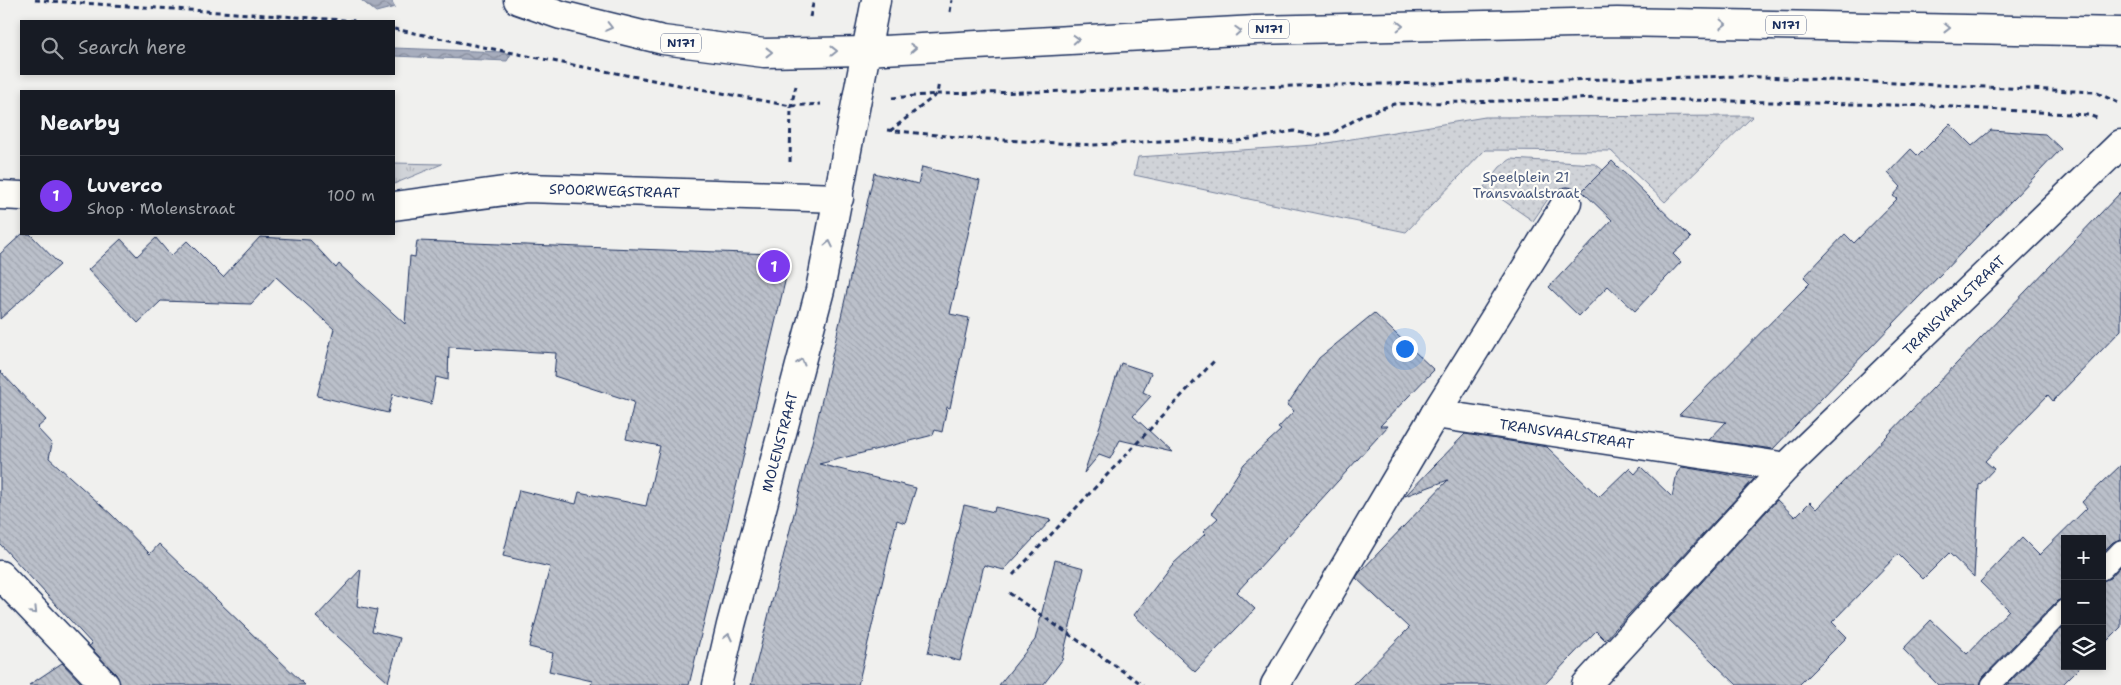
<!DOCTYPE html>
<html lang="en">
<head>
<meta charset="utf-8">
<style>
	body { margin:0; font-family:"Shantell Sans",sans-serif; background:#20242c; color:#f1f3f6 }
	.controls { position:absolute; right:15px; bottom:15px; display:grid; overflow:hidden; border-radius:0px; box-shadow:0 2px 8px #0003 }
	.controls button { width:45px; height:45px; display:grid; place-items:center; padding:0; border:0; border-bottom:1px solid #363941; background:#171b24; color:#f1f3f6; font:25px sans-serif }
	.you { position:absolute; left:1404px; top:348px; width:18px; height:18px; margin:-12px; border:4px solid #fff; border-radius:50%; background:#1a73e8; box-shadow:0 0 0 8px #1a73e833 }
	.badge { display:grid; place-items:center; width:32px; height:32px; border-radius:50%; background:#7c3aed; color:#fff; font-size:16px; font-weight:700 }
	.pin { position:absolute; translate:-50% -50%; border:2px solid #fff; box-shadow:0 1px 5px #0006 }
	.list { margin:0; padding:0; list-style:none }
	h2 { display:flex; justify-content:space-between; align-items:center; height:65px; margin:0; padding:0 20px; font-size:21px }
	h2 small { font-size:16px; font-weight:400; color:#9ea1a6 }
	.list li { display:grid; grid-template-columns:32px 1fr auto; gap:15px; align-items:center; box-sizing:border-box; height:80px; padding:0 20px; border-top:1px solid #363941 }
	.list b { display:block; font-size:19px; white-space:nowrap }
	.list p { margin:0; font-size:16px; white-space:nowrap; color:#9ea1a6 }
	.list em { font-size:16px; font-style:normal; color:#9ea1a6 }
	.icon { flex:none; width:28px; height:28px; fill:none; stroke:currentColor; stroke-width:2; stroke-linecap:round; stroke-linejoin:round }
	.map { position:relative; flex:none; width:2121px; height:685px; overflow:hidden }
	.search { position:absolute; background:#171b24; box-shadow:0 2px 8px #0003; left:20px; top:20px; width:375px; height:55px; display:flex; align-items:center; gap:12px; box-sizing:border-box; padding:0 18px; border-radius:0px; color:#9ea1a6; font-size:19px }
	.panel { position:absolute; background:#171b24; box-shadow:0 2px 8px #0003; left:20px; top:90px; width:375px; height:145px; border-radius:0px }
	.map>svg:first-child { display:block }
	.grass { fill:url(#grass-tufts); stroke:#76819b }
	.park { fill:url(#park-dots); stroke:#76819b }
	.water { fill:url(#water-waves); stroke:#6f7b97 }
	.building { fill:url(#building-back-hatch); stroke:#1b2f5e }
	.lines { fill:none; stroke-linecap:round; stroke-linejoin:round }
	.service-casing { stroke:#1b2f5e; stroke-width:22 }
	.minor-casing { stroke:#1b2f5e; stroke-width:31 }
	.tertiary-casing { stroke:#1b2f5e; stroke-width:31 }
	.trunk-casing { stroke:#1b2f5e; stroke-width:31 }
	.path { stroke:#1b2f5e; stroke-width:3; stroke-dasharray:5 4; stroke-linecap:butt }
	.service { stroke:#fdfcf7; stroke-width:19 }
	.minor { stroke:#fdfcf7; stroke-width:28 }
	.tertiary { stroke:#fdfcf7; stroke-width:28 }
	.trunk { stroke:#fdfcf7; stroke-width:28 }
	.oneway { stroke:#8c96aa }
	.labels { text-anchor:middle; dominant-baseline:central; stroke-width:4.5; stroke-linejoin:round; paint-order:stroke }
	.shield { fill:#fdfcf7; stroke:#5f6c8c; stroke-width:1 }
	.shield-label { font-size:12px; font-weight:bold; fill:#1b2f5e }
	.park-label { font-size:14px; fill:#48587c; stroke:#fdfcf7 }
	.street-label { font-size:14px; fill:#1b2f5e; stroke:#fdfcf7 }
</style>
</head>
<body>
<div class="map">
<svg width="2121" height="685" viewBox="0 0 2121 685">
	<defs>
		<pattern id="grass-tufts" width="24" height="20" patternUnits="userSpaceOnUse" patternTransform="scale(1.25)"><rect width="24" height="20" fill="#d0d3d8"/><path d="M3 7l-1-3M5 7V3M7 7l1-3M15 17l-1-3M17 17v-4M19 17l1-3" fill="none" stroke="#b2b5bc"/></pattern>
		<pattern id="park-dots" width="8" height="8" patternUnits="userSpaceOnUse" patternTransform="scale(1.25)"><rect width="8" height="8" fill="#d0d3d8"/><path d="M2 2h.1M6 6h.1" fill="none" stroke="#b2b5bc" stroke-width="1.8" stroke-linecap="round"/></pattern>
		<pattern id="water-waves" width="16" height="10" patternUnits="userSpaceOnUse" patternTransform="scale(1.25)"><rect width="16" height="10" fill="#a7adbd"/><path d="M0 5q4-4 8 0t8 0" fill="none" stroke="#878d9d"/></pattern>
		<pattern id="building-back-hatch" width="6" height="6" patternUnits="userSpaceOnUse" patternTransform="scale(1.25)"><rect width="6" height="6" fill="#bbc0ca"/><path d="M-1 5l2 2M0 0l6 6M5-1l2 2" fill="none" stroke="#a0a5b0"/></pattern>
	</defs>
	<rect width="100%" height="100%" fill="#f0f0ee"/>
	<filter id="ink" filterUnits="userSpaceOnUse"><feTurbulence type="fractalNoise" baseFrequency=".02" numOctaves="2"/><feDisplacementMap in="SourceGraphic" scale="10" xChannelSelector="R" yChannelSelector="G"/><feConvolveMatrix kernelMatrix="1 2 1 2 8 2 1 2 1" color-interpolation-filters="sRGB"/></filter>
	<g filter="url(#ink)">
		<path class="grass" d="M394,163l48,1 -48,20z"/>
		<path class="park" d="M1753,116l-88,86 -54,-51 -126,-1 -79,82 -272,-57 4,-18 177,-12 170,-28z
			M1511,159l84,5 8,6 -21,21 -20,-2 -12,7 -17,25 -49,-34 16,-20z"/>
		<path class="water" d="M361,0h30l4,7 -19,5z
			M394,48l108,4 9,2 -4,7 -113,-5z"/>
		<path class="building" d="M1950,124l22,22 19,-16 54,4 16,15 -288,300 -64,-9 17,-18 -47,-7 131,-132 -6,-6 41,-43 9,9 43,-44 -4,-3 8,-9 -13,-14 23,-24 7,7z
			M1612,161l79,77 -18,16 8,8 -46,49 -27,-25 -29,30 -30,-29 63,-67 -30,-29z
			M922,167l58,14 -30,133 19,4 -19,90 -3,-1 -5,25 -7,-2 -2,5 -114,29 97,24 -11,35 -8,-3 -39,165h-107l64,-255 59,-257 44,11z
			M2121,192v138l-68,71 -5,-6 -63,66 9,8 -15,16 -5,92 -25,-24 -26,26 -25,-25 -66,68 15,15 -48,48h-62l-69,-66 109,-119 18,17 15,-15 7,7z
			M22,234h8l30,31 -60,54v-65z
			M260,237l50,3 26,28 3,-4 66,60 5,-68 5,1 2,-16 356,13 15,15 -99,416h-98l1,-4 -43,-10 4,-18 -24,-6 21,-80 -47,-11 16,-66 57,14 3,-12 67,14 14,-60 -34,-7 8,-37 -80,-26 2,-23 -107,-6 -1,33 -12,-3 -5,27 -38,-10 -5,19 -71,-17 17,-67 -58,-52 -25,27 -90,-3 -23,22 -50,-53 33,-31 16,17 19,-18 15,18 16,-15 36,36z
			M1374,313l60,57 -54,56h8l-151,166 18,17 -60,63 -61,-57 38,-50 33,-31 -2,-2 15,-14 -6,-5 32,-49 37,-34 -3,-2 16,-17 -7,-6 32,-47z
			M1121,363l30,10 -8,19 8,4 -18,20 39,36 -52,-12 -10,19 -11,-4 -15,18z
			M0,371l46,49 -9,8 15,16 -3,14 63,57 38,39 9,-10 146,141h-185l-4,-11 -27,-28 3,-2 -92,-100z
			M1465,434l82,13 52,50 30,-29 6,6 6,-7 31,30 5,-24 5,-6 72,12 -149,161 -9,-9 -52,54h-191l56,-57 -53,-50 4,-6 88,-92 -43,16z
			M2121,465v74l-8,3 -11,11v-14h-37v59l-8,3 -74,76 -3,8h-42l-35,-36 28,-29 36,34 42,-44 -29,-28 42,-44 17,17 48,-47 -5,-6z
			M964,505l30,7 1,-5 56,13 -47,50 -20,-5 -24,96 -32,-8z
			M1055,560l29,8 -22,92 -19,25h-44l36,-45z
			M2121,566v61l-19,19v-65l8,-3z
			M361,569l-4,37 20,4 -5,21 28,7 -12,44 -72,-65z
			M2065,625v41h16l-19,19h-55z
			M62,663l21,22h-54z"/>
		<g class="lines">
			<g class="service-casing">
				<path id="service" d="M2102,570l19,-20
					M1991,685l74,-76"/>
			</g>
			<g class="minor-casing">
				<g id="minor">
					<path d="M0,195l21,1"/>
					<path id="s1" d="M394,206l133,-18 312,10"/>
					<path d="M1435,414l132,-212"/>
					<path d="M0,575l105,110"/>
					<path id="s2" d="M1275,685l160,-271 351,53"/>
					<path id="s3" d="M1586,685l200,-218 335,-323"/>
				</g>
			</g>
			<g class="tertiary-casing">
				<g id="tertiary">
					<path id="s4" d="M717,685l14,-60 89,-335 56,-290"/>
				</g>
			</g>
			<g class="trunk-casing">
				<path id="trunk" d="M518,0l43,15 102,25 101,13 101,-2 391,-21 361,-8 504,10"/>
			</g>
			<path class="path" d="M35,0l323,21
				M950,12l2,-12
				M810,17l4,-17
				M394,29l179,36 218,41 30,-2
				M892,98l45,-4 803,-18 355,16 26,12
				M887,130l80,8 126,7 103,-6 36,3 62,-11 20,5 19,-3 32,-19 29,-10 212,-6 328,8 154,9 9,3
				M890,131l47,-37 2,-12
				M790,162l1,-56 5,-20
				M1013,575l202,-215
				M1009,593l134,92"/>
			<use href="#service" class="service"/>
			<use href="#minor" class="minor"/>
			<use href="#tertiary" class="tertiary"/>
			<use href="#trunk" class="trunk"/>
		</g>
		<defs><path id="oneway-chevron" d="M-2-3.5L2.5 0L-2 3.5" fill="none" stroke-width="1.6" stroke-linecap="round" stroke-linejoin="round" transform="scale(1.25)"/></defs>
		<g class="oneway">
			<use href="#oneway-chevron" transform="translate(1723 24) rotate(1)"/>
			<use href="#oneway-chevron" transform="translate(1400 26) rotate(-1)"/>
			<use href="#oneway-chevron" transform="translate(609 27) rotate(14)"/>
			<use href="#oneway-chevron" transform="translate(1947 28) rotate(1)"/>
			<use href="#oneway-chevron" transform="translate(1238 31) rotate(-3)"/>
			<use href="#oneway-chevron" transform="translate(1076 39) rotate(-3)"/>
			<use href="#oneway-chevron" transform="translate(913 48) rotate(-3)"/>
			<use href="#oneway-chevron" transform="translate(834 51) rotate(-1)"/>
			<use href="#oneway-chevron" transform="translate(769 52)"/>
			<use href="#oneway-chevron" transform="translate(829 244) rotate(-78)"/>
			<use href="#oneway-chevron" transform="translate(801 362) rotate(-75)"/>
			<use href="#oneway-chevron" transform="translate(34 611) rotate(46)"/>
			<use href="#oneway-chevron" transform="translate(728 637) rotate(-77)"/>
		</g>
	</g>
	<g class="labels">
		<g class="shield">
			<rect x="1766" y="15.5" width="40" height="19" rx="4"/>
			<rect x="1249" y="19.5" width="40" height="19" rx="4"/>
			<rect x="661" y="33.5" width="40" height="19" rx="4"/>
		</g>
		<g class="shield-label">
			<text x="1786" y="25">N171</text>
			<text x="1269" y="29">N171</text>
			<text x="681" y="43">N171</text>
		</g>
		<g class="park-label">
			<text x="1526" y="177">Speelplein 21<tspan x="1526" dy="16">Transvaalstraat</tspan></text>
		</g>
		<g class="street-label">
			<text stroke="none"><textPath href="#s1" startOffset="222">SPOORWEGSTRAAT</textPath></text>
			<text stroke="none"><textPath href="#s3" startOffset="529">TRANSVAALSTRAAT</textPath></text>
			<text stroke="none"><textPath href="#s2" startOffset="448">TRANSVAALSTRAAT</textPath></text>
			<text stroke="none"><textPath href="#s4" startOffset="251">MOLENSTRAAT</textPath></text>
		</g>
	</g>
</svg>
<div class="controls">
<button>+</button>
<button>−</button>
<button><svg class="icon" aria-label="layers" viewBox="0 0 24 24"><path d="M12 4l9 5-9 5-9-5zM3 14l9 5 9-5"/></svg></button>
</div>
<div class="you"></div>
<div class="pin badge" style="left:774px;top:266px">1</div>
<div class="search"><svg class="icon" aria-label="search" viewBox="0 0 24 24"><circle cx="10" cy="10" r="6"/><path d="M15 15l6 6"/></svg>Search here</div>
<section class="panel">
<h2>Nearby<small></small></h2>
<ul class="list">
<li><span class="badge">1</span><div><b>Luverco</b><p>Shop · Molenstraat</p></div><em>100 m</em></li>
</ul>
</section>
</div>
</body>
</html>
